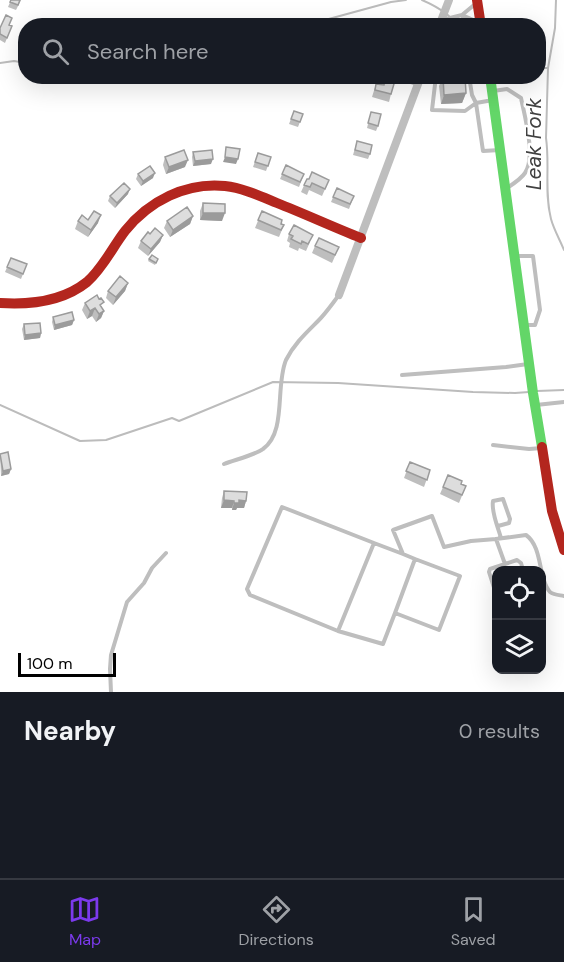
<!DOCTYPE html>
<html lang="en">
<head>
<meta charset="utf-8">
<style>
	body { margin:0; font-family:"DM Sans",sans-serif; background:#20242c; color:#f1f3f6 }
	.controls { position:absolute; right:18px; bottom:18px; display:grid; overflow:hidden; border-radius:12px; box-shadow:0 6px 24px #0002 }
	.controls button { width:54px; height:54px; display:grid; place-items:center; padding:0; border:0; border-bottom:2px solid #363941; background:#171b24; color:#f1f3f6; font:30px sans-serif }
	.scale { position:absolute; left:18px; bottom:15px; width:98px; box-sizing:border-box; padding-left:6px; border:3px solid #000; border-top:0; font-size:16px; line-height:21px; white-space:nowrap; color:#000; -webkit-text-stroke:4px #fff; paint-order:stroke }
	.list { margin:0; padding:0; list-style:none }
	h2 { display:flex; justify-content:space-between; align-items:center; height:78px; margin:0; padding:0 24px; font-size:26px }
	h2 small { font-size:20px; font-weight:400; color:#9ea1a6 }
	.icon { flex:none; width:33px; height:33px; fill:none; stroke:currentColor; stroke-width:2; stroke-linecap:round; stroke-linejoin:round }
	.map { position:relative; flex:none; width:564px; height:692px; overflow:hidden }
	.search { position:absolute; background:#171b24; box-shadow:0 6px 24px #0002; left:18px; right:18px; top:18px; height:66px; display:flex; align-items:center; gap:15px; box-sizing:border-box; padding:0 21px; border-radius:24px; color:#9ea1a6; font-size:22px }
	.sheet { height:186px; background:#171b24 }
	nav { display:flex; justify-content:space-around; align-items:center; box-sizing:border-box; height:84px; border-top:2px solid #363941; background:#171b24; font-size:16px; color:#9ea1a6 }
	nav a { display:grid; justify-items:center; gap:3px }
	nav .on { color:#7c3aed }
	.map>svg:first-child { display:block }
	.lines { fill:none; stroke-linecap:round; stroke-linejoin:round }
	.stream { stroke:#bcbcbc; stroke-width:2 }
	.lane { stroke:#bebebe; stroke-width:4 }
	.street { stroke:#bebebe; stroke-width:8 }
	.fast { stroke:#63d668; stroke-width:10 }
	.jam { stroke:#b3261e; stroke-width:10 }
	.wall { fill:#bebebe }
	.shaded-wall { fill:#9b9b9b }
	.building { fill:#ddd; stroke:#9b9b9b; stroke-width:1.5 }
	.labels { text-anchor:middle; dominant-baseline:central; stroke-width:5; stroke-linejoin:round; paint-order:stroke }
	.water-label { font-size:21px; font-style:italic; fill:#414141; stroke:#fff }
</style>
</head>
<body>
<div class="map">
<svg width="564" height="692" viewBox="0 0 564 692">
	<rect width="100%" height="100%" fill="#fff"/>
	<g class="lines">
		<path class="stream" d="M422,0c14,6 27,13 36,26
			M556,0l-1,28 -7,40 -2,70c4,27 -2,54 5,81 3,11 9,21 13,31
			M303,26l88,-24 15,-2
			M0,63l14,-2 12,2
			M538,68h10
			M537,391l27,-1
			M0,405l80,36 26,-1 66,-22 7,3 94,-39 65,1 135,9 42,1 14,-1"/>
		<path class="lane" d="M462,15l16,7
			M463,16v10
			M446,19l16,-4 12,-10
			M436,76l-4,34 33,1 11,-8 17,-3
			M469,76l3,19 4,8 7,48 17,-1
			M380,77l25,3 12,4
			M493,91l14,-2 14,9c4,19 15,59 4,75 -4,6 -12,11 -18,15
			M517,256h16l7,54 -5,15h-8
			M402,375l104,-8 22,-3
			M536,405l28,-3
			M493,445l36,4 13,-1
			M224,464c10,-4 31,-9 39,-15 24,-17 12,-63 23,-89 8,-16 20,-27 32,-39 8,-8 14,-17 21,-26
			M498,526l11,-3 1,-4 -7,-20 -10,2c-2,11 5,26 8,37
			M415,559l45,17 -21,54 -44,-17 20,-54 -12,-5 -10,-24 39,-14 12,31 27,-6 25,-2
			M505,564l-9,-25 30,-4c17,12 12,44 24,57 4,3 9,3 14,4
			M496,594l-7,-22 1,-3 27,-9 4,3 2,7
			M395,613l-12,31 -45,-13 36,-88 29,11
			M338,631l-88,-36 -3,-6 35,-82 92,36
			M111,692l-1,-23 1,-14 16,-53 17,-19 8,-15 14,-15"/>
		<path class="street" d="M439,26l10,-26
			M339,295l82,-219"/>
		<path class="fast" d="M490,76l43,317 9,54"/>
		<path class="jam" d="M477,0l4,26
			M0,303c30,2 62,-1 87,-21 16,-14 25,-34 38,-51 24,-30 61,-49 100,-45 18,2 35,10 52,17 28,11 56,24 84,35
			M542,447l10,64 12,39"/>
	</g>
	<path class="wall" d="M11,0h10l-5,10 -8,-3z
		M10,25l2,1 -7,17 -5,-3v-12z
		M386,77l5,17 -2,8 -17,-5 4,-13 7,1z
		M443,77l23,16 -4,10 -21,1 -2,-18z
		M294,111l9,3 -5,13 -9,-3z
		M371,112l7,14 -2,5 -9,-3z
		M357,141l13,13 -2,5 -15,-4z
		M193,152l18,12 -18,2 -1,-9z
		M258,153l13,4 -5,14 -13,-4z
		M165,157l20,10 -19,7 -3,-9z
		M286,165l18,9 -5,13 -19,-8z
		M138,174l15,4 -12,8 -5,-7z
		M307,179l19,8 -4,9 -13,-6 -2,5 -6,-3z
		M337,188l17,8 -5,13 -18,-7z
		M128,194l-13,14 -7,-7 2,-5z
		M203,203l19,18 -22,-1v-9z
		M262,211l22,14 -5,12 -24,-9z
		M193,216l-3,8 -20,13 -6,-9 3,-7z
		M88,220l10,3 -10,14 -13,-8 3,-8z
		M289,234l21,8 -4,9 -7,-3 -1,3 -9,-4 1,-4 -3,-2z
		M163,235l-3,7 -12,14 -10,-8 3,-7z
		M315,246l24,1 -7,16 -20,-10z
		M11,258l16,6 -6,15 -16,-7z
		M149,259l8,2 -2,4 -7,-4z
		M128,283l-3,8 -12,14 -7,-7 2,-7z
		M85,303l17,5 2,3 -3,7 -5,4 -4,-6 -5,3 -5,-9z
		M53,317l21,3 -2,5 -18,5 -2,-8z
		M24,324l17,9 -1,5 -16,2 -2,-11z
		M0,454l11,15 -2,5 -8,2z
		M410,462l20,8 -6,17 -20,-9z
		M461,484l5,2 -7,17 -19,-9 3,-7z
		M224,491l22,10 -2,7h-7l-1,2h-4v-2h-11l1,-10z"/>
	<path class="shaded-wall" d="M466,93l-4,10 -21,1 3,-9z
		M225,157l13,2 -2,5 -13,-2z
		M213,159l-2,5 -18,2 2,-5z
		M188,160l-3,7 -19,7 3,-7z
		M155,173l-2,5 -12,8 2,-5z
		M130,189l-2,5 -13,14 2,-5z
		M203,213h22l-3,8 -22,-1z
		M101,215l-3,8 -10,14 3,-7z
		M193,216l-3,8 -20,13 3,-7z
		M163,235l-3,7 -12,14 3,-7z
		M128,283l-3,8 -12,14 3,-8z
		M95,308l-3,8 -5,3 3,-8z
		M104,311l-3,7 -5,4 3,-8z
		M74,320l-2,5 -18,5 1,-5z
		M41,333l-1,5 -16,2 1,-5z
		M11,469l-2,5 -8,2 2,-5z
		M224,500l10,1 -2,7h-11z
		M239,500l7,1 -2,7h-7l-1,2h-4l2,-7z"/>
	<path class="building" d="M11,0h9l-2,5 -8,-3z
		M6,15l6,3 -3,7 3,1 -5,12 -7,-4v-6z
		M389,76l7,1 -5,17 -16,-4 1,-6 8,1 2,-8 3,1z
		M465,76l1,17 -22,2 -1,-18z
		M294,111l9,3 -3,8 -9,-3z
		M371,112l10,2 -3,12 -10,-3z
		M357,141l15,4 -2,9 -15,-4z
		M226,147l14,2 -2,10 -13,-2z
		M184,150l4,10 -19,7 -4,-10z
		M212,150l1,9 -18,2 -2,-9z
		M258,153l13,4 -3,9 -13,-4z
		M286,165l18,9 -4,8 -18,-8z
		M150,166l5,7 -12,8 -5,-7z
		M312,172l17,8 -4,9 -13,-6 -2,4 -6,-2 3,-6h2z
		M124,183l6,6 -13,14 -7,-7z
		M337,188l17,8 -4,8 -17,-7z
		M203,203l22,1v9h-22z
		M187,207l6,9 -20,14 -6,-9z
		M94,211l7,4 -10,15 -13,-9 4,-6 6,5z
		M262,211l20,9 -1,4 3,1 -3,5 -23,-10z
		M294,225l19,10 -5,9 -6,-3 -1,3 -10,-5 2,-3 -4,-2z
		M155,228l8,7 -12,14 -10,-8 7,-9 2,2z
		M319,238l20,9 -4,8 -20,-9z
		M152,255l6,4 -2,4 -7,-4z
		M11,258l16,6 -4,10 -16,-7z
		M120,276l8,7 -12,14 -8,-6z
		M97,295l2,4 2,-1 3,4 -4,3 4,6 -5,3 -4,-6 -5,3 -5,-8z
		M72,312l2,8 -19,5 -2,-8z
		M40,323l1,10 -16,2 -1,-11z
		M8,452l3,17 -8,2 -3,-17z
		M410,462l20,8 -3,10 -21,-9z
		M448,475l14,6 -1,3 5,2 -4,9 -19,-8z
		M224,491l23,1 -1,9 -7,-1v3h-5v-2l-10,-1z"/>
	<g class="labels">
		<g class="water-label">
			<text transform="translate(534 144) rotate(-90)">Leak Fork</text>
		</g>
	</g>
</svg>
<div class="controls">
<button><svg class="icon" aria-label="locate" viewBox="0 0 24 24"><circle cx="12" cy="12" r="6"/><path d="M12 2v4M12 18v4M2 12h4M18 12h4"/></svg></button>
<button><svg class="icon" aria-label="layers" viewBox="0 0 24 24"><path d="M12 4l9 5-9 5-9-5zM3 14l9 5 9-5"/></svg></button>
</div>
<div class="scale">100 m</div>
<div class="search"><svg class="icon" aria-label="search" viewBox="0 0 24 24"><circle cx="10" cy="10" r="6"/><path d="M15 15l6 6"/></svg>Search here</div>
</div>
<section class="sheet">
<h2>Nearby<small>0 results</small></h2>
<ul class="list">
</ul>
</section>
<nav>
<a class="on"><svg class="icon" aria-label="map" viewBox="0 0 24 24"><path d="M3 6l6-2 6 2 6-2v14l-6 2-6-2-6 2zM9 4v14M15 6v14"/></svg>Map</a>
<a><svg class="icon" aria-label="directions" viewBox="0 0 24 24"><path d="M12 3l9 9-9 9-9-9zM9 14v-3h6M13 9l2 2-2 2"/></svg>Directions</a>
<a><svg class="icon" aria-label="saved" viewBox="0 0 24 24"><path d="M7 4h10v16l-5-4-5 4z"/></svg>Saved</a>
</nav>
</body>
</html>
